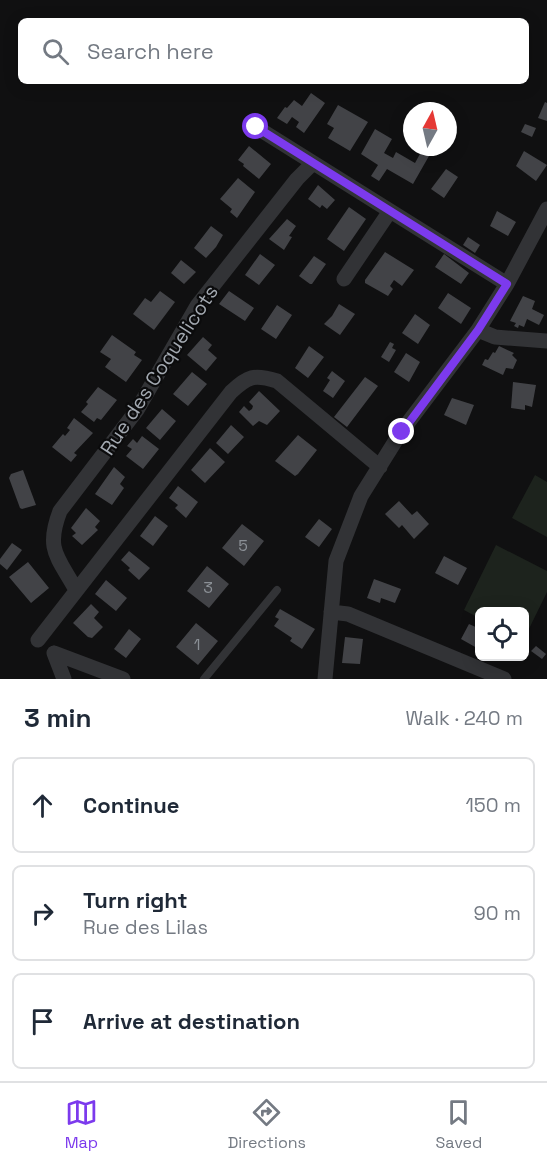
<!DOCTYPE html>
<html lang="en">
<head>
<meta charset="utf-8">
<style>
	body { margin:0; font-family:"Space Grotesk",sans-serif; background:#f2f2f3; color:#1f2937 }
	.controls { position:absolute; right:18px; bottom:18px; display:grid; overflow:hidden; border-radius:9px; box-shadow:0 3px 15px #0003 }
	.controls button { width:54px; height:54px; display:grid; place-items:center; padding:0; border:0; border-bottom:2px solid #e0e1e3; background:#fff; color:#1f2937; font:30px sans-serif }
	.compass { position:absolute; left:403px; top:102px; width:54px; height:54px; border-radius:50%; background:#fff; box-shadow:0 3px 15px #0003; rotate:8deg }
	.stop { position:absolute; width:18px; height:18px; margin:-14px; border:4px solid #7c3aed; border-radius:50%; background:#fff }
	.stop.end { background:#7c3aed; border-color:#fff; box-shadow:0 2px 6px #0008 }
	.list { margin:0; padding:0; list-style:none }
	h2 { display:flex; justify-content:space-between; align-items:center; height:78px; margin:0; padding:0 24px; font-size:26px }
	h2 small { font-size:20px; font-weight:400; color:#747a83 }
	.list li { display:grid; grid-template-columns:39px 1fr auto; gap:18px; align-items:center; box-sizing:border-box; height:96px; margin:0 12px 12px; padding:0 12px; border:2px solid #e0e1e3; border-radius:9px }
	.list b { display:block; font-size:22px; white-space:nowrap }
	.list p { margin:0; font-size:20px; white-space:nowrap; color:#747a83 }
	.list em { font-size:20px; font-style:normal; color:#747a83 }
	.icon { flex:none; width:33px; height:33px; fill:none; stroke:currentColor; stroke-width:2; stroke-linecap:round; stroke-linejoin:round }
	.map { position:relative; flex:none; width:547px; height:679px; overflow:hidden }
	.search { position:absolute; background:#fff; box-shadow:0 3px 15px #0003; left:18px; right:18px; top:18px; height:66px; display:flex; align-items:center; gap:15px; box-sizing:border-box; padding:0 21px; border-radius:9px; color:#747a83; font-size:22px }
	.sheet { height:402px; background:#fff }
	nav { display:flex; justify-content:space-around; align-items:center; box-sizing:border-box; height:84px; border-top:2px solid #e0e1e3; background:#fff; font-size:16px; color:#747a83 }
	nav a { display:grid; justify-items:center; gap:3px }
	nav .on { color:#7c3aed }
	.map>svg:first-child { display:block }
	.green { fill:#1d231d }
	.building { fill:#424347 }
	.lines { fill:none; stroke-linecap:round; stroke-linejoin:round }
	.service { stroke:#323336; stroke-width:8 }
	.minor { stroke:#323336; stroke-width:15 }
	.route { stroke:#7c3aed; stroke-width:8 }
	.labels { text-anchor:middle; dominant-baseline:central; stroke-width:4.5; stroke-linejoin:round; paint-order:stroke }
	.number-label { font-size:16px; fill:#8b9096 }
	.street-label { font-size:20px; fill:#a3a9b1; stroke:#0b0b0c }
</style>
</head>
<body>
<div class="map">
<svg width="547" height="679" viewBox="0 0 547 679">
	<rect width="100%" height="100%" fill="#101011"/>
	<path class="green" d="M535,475l12,7v55l-35,-19z
		M496,545l51,26v21l-22,45 -1,-25h-44l-1,6 -15,-8z"/>
	<path class="building" d="M311,93l14,10 -21,30 -8,-6 3,-5 -7,-5 -5,7 -10,-6 8,-11 2,1 7,-8 8,6z
		M545,102l2,1v18l-9,-3z
		M338,105l30,17 -18,29 -22,-13 6,-10 -7,-4z
		M525,124l11,4 -4,9 -11,-5z
		M375,129l17,10 -8,14 9,5 3,-6 19,11 6,-11 8,4 -16,28 -26,-15 -8,12 -8,-5 7,-11 -17,-11z
		M249,146l22,18 -12,15 -16,-13 1,-2 -6,-4z
		M524,151l23,14 -11,16 -20,-15z
		M446,169l12,8 -14,21 -13,-9z
		M238,178l17,14 -18,26 -7,-6 2,-3 -12,-10z
		M318,185l17,15 -8,9 -5,-4 -2,3 -12,-9z
		M349,207l17,12 -22,32 -17,-12z
		M497,211l19,11 -8,14 -18,-10z
		M287,219l9,7 -7,10 3,1 -8,13 -15,-11z
		M211,226l12,9 -7,12 -10,11 -12,-10z
		M468,237l12,8 -5,8 -12,-8z
		M385,252l29,18 -12,16 -8,-6 -4,6 3,3 -5,7 -23,-13v-3z
		M260,254l15,11 -16,20 -14,-10z
		M444,254l25,19 -8,11 -26,-17z
		M314,256l12,8 -14,20h-2l-11,-8z
		M181,260l15,12 -12,12 -13,-11z
		M160,291l15,11 -21,28 -21,-16 12,-16 6,4z
		M229,291l25,17 -9,13 -26,-17z
		M448,293l23,15 -10,16 -23,-16z
		M523,296l12,5 -3,8 12,6 -5,10 -12,-6 -3,8 -5,-2 -1,3 -4,-2 2,-3 -6,-2z
		M339,304l16,10 -15,21 -16,-11 8,-8z
		M277,305l15,10 -16,24 -15,-10z
		M415,314l15,11 -12,19 -16,-11z
		M112,335l24,17 -2,3 8,5 -16,22 -21,-15 6,-8 -11,-7z
		M203,337l9,8 -4,5 9,8 -11,13 -19,-16z
		M390,342l4,2 -2,4 4,2 -7,12 -8,-5z
		M309,346l15,11 -16,21 -13,-10z
		M499,346l15,7 -2,2 5,5 -4,9 -7,-1 -3,7 -21,-10 3,-6 3,1 5,-8 2,1z
		M406,353l14,9 -11,20 -15,-10z
		M332,371l13,10 -12,17 -10,-7 7,-11 -3,-2z
		M192,372l15,12 -19,22 -15,-12z
		M365,377l13,9 -31,41 -13,-10z
		M513,382l23,3 -4,22 -7,-2v5l-14,-2z
		M98,387l19,13 -16,20 -4,-2 -3,4 -13,-10 7,-8 -2,-2z
		M259,391l21,20 -13,14 -8,-4 -6,5 -14,-14 5,-6 5,5 3,-2 1,-3 -4,-4z
		M452,398l22,7 -8,20 -22,-10z
		M162,409l14,12 -16,19 -14,-12z
		M74,418l19,15 -19,20 3,2 -6,7 -19,-15 11,-13 2,2 5,-6 -3,-2z
		M231,425l13,12 -16,17 -12,-11z
		M298,435l19,15 -19,24 -3,2 -20,-15z
		M142,436l17,13 -16,20 -17,-13 6,-7 -5,-3 6,-7 4,4z
		M210,448l15,14 -20,21 -14,-13z
		M114,467l11,10 -5,7 4,4 -12,17 -17,-11z
		M23,470l13,35 -14,4 -2,-1 -11,-30 2,-4z
		M178,486l20,16 -12,16 -11,-10 3,-3 -9,-7z
		M399,501l13,14 5,-4 12,13 -15,15 -12,-14 -3,3 -14,-14z
		M86,508l14,13 -5,6 3,3 -16,15 -10,-9 4,-3 -5,-5z
		M155,516l13,10 -15,20 -13,-10z
		M319,519l13,10 -13,18 -14,-10z
		M242,524l22,17 -20,25 -22,-18z
		M12,543l10,7 -15,20 -7,-6v-5z
		M129,551l21,17 -11,12 -11,-10 2,-2 -9,-8z
		M444,556l23,12 -9,17 -23,-12z
		M28,562l21,26 -18,15 -22,-26z
		M207,566l22,18 -20,24 -22,-17z
		M374,579l27,10 -6,14 -14,-5 -1,5 -13,-5z
		M106,580l21,18 -11,13 -21,-17z
		M91,604l8,8 -5,6 9,9 -11,11 -4,-1 -15,-14z
		M280,609l35,20 -13,20 -12,-8 2,-3 -18,-12 5,-7 -4,-2z
		M196,623l22,18 -20,24 -22,-18z
		M469,624l11,5v13l-3,6 -16,-9z
		M129,629l12,10 -15,19 -12,-9z
		M345,637l18,2 -3,25 -18,-1z
		M536,646l10,8 -4,5 -11,-8z"/>
	<g class="lines">
		<path class="service" d="M204,679l73,-89"/>
		<path class="minor" d="M256,127l251,157
			M344,279l46,-68
			M478,330l17,7 52,4
			M76,590c-18,-33 -31,-40 -16,-79l77,-101 60,-104 100,-127 16,-16
			M331,612l17,2 156,65
			M38,640l193,-248c17,-16 23,-18 46,-11l103,86
			M54,653l69,26
			M54,653l10,26
			M325,679l11,-118 25,-65 40,-64 77,-102 29,-46 40,-75"/>
	</g>
	<g class="lines">
		<path class="route" d="M256,127l251,157 -29,46 -76,102"/>
	</g>
	<g class="labels">
		<g class="number-label">
			<text x="243" y="545">5</text>
			<text x="208" y="587">3</text>
			<text x="197" y="644">1</text>
		</g>
		<g class="street-label">
			<text transform="translate(159 370) rotate(-57)">Rue des Coquelicots</text>
		</g>
	</g>
</svg>
<div class="controls">
<button><svg class="icon" aria-label="locate" viewBox="0 0 24 24"><circle cx="12" cy="12" r="6"/><path d="M12 2v4M12 18v4M2 12h4M18 12h4"/></svg></button>
</div>
<svg class="compass" viewBox="-18 -18 36 36"><path d="M0-13l5 13h-10z" fill="#e53935"/><path d="M0 13l5-13h-10z" fill="#747a83"/></svg>
<div class="stop" style="left:256px;top:127px"></div>
<div class="stop end" style="left:402px;top:432px"></div>
<div class="search"><svg class="icon" aria-label="search" viewBox="0 0 24 24"><circle cx="10" cy="10" r="6"/><path d="M15 15l6 6"/></svg>Search here</div>
</div>
<section class="sheet">
<h2>3 min<small>Walk · 240 m</small></h2>
<ul class="list">
<li><svg class="icon" aria-label="ahead" viewBox="0 0 24 24"><path d="M12 20V5M6 11l6-6 6 6"/></svg><div><b>Continue</b></div><em>150 m</em></li>
<li><svg class="icon" aria-label="right" viewBox="0 0 24 24"><path d="M7 20v-9h11M14 6l5 5-5 5"/></svg><div><b>Turn right</b><p>Rue des Lilas</p></div><em>90 m</em></li>
<li><svg class="icon" aria-label="arrive" viewBox="0 0 24 24"><path d="M6 21V4h12l-3 4 3 4H6"/></svg><div><b>Arrive at destination</b></div></li>
</ul>
</section>
<nav>
<a class="on"><svg class="icon" aria-label="map" viewBox="0 0 24 24"><path d="M3 6l6-2 6 2 6-2v14l-6 2-6-2-6 2zM9 4v14M15 6v14"/></svg>Map</a>
<a><svg class="icon" aria-label="directions" viewBox="0 0 24 24"><path d="M12 3l9 9-9 9-9-9zM9 14v-3h6M13 9l2 2-2 2"/></svg>Directions</a>
<a><svg class="icon" aria-label="saved" viewBox="0 0 24 24"><path d="M7 4h10v16l-5-4-5 4z"/></svg>Saved</a>
</nav>
</body>
</html>
